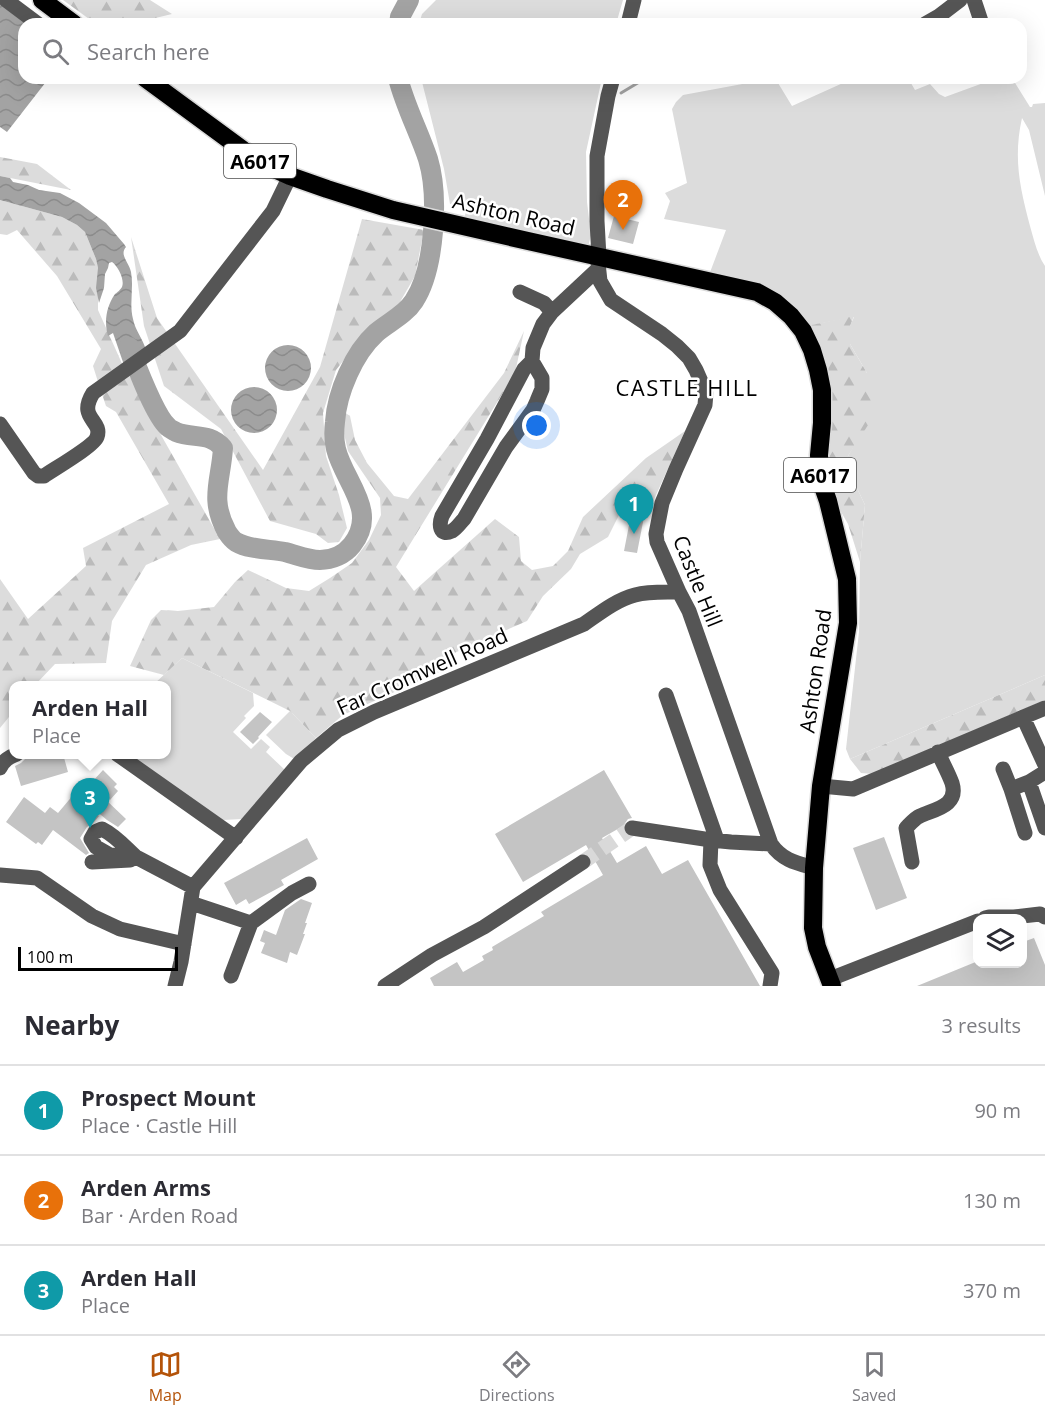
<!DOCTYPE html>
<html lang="en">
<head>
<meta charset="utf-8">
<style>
	body { margin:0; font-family:"Open Sans",sans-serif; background:#f7f7f7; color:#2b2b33 }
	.controls { position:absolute; right:18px; bottom:18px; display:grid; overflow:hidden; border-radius:12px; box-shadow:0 6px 24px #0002 }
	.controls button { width:54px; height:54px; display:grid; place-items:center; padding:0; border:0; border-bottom:2px solid #e1e1e2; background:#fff; color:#2b2b33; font:30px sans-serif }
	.scale { position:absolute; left:18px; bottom:15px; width:160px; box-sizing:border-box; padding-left:6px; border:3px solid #000; border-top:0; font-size:16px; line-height:21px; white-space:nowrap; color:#000; -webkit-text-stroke:4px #fff; paint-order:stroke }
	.you { position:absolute; left:537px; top:426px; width:21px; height:21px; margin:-15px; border:4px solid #fff; border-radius:50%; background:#1a73e8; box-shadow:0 0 0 9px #1a73e833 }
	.badge { display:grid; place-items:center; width:39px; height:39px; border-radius:50%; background:#b45309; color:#fff; font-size:20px; font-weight:700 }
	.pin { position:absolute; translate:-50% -50px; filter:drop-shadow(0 2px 3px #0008) }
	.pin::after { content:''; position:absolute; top:32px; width:21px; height:18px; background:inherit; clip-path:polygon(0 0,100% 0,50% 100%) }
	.popup { position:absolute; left:9px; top:681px; width:162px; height:78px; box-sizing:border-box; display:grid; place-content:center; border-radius:12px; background:#fff; filter:drop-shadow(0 2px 4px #0005); font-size:20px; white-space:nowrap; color:#7c7c81 }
	.popup b { font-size:22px; color:#2b2b33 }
	.popup::after { content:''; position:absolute; left:50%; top:100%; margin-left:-12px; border:12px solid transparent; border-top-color:#fff }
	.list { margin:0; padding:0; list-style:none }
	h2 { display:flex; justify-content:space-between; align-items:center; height:78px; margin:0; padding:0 24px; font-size:26px }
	h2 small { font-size:20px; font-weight:400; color:#7c7c81 }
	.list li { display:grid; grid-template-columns:39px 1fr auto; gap:18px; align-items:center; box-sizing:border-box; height:90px; padding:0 24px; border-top:2px solid #e1e1e2 }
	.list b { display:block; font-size:22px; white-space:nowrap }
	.list p { margin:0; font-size:20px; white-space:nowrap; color:#7c7c81 }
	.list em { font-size:20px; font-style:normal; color:#7c7c81 }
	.icon { flex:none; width:33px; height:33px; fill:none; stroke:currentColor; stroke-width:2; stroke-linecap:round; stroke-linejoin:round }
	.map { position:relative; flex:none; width:1045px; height:986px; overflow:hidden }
	.search { position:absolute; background:#fff; box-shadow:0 6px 24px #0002; left:18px; right:18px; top:18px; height:66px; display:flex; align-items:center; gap:15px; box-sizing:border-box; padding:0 21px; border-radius:18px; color:#7c7c81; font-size:22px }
	.sheet { height:348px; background:#fff }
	nav { display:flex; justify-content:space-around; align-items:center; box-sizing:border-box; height:84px; border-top:2px solid #e1e1e2; background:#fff; font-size:16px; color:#7c7c81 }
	nav a { display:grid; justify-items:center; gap:3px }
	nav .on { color:#b45309 }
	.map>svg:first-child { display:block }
	.green { fill:#dcdcdc }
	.forest { fill:url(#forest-firs) }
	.water { fill:url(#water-waves) }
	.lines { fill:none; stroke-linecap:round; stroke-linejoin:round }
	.stream { stroke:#a3a3a3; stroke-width:3 }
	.river { stroke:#a3a3a3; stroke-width:20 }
	.building { fill:#c4c4c4 }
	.minor-tunnel { stroke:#d9d9d9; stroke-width:15; stroke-dasharray:15 8; stroke-linecap:butt }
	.highway-casing { stroke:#dbdbdb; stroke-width:21 }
	.minor { stroke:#555; stroke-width:15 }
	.highway { stroke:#000; stroke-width:18 }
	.labels { text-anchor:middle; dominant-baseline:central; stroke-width:5; stroke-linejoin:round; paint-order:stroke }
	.shield { fill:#fff; stroke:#4c4c4c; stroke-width:1.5 }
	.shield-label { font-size:20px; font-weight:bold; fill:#000 }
	.street-label { font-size:21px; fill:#000; stroke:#fff }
	.neighbourhood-label { font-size:22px; letter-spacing:1.5px; fill:#000; stroke:#fff }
</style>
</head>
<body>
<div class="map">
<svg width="1045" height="986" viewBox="0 0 1045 986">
	<defs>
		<pattern id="forest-firs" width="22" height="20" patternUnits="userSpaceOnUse" patternTransform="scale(1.5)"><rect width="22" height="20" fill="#dcdcdc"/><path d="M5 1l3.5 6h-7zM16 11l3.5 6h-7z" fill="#bbb"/></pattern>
		<pattern id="water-waves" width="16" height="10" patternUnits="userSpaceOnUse" patternTransform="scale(1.5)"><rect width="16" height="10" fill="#a3a3a3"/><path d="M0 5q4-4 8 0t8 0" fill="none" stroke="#8b8b8b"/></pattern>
	</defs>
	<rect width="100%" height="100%" fill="#fff"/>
	<path class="green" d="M436,0h187l-7,24h-197l3,-10z
		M421,78h181l-16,74 1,50 4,33 -3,12 -123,-31 1,-10 -16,-2 -6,-35z
		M775,78l17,28 62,-28h54l7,12 15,-6 9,10 6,3 52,-19h15l18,29h2l1,-3 12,-1v93l-16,-66 -7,-12c-9,40 -2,70 8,108 4,14 7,28 15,40v409l-195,84 -4,-10 13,-117 1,-70 5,-57 -18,-38 1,-11 8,-14 11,-69 -17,-29v-18l4,-9 -47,9 -98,-51 17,-45 -62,-11 6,-18 -5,-8 22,-10 -15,-74 4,-7 7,-7z
		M182,658l71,35 1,13 -10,10 2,2 -13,14 18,17 10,-10 9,8 -4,5 19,18 -43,49 -19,1 -94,-65 37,-1v-68l-13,-1z
		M290,711l26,27 -20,22 -10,-6 -20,-19z"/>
	<path class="forest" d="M63,0h87l22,14 -25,6 -7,4h-44z
		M0,157l37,7 34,26 -71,-14z
		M0,200l62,17 15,8 8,7 11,27 2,9v42l26,58 -25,17 -6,-19 8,-17 -44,-73 -40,-46 -10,5 -7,-1z
		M362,219l62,11 -9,46 -15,26 -34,30 -30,38 -13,43 3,43 13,39 8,33 -8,14 -11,1 -12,-9 -46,-13 -49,-92 -57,-43 -20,-60 -13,-89 26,81 106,152 57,-103z
		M854,316l-4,10v18l17,29 7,33 -4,16 -22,34 -1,11 18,38 -5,57 -12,-38 -12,-21 -10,-36 4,-79 -2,-18 -8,-22 -13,-22z
		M524,331l-9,42 -119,194 18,24 81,-72 24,18 2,24 11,9 21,-4 15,-15 15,-34 63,-59 39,-27 -34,75 -28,1 -15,30 -28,17 -9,15 -28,27 -16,25 -75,33 3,11 -112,50 -27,23 -26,-27 -108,-53 -18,17 -34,-9 21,-46 10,-10 17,1 36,-4 21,-25 13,-12 38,18 23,3 21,-13 22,-15 17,-23 12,-25 -1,-17 -32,-47 -6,-26 2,-13 6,4 5,24 12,23 27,33 14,3 96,-126z
		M129,375l32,60 59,104 -29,6 -45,20 -34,56 -6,42 -51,1 -20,21 -21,1 -1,26 -13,16v-149l28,40 58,-53 -3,-18 86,-44 -53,-92 -10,-6 -4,-12z
		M1045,675v25l-172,74 -12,-1 -11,-14z"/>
	<path class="water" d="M0,3l28,21h-4v54h25l-42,54 -7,-5z
		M0,176l10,2 3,4 15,3 11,5 21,3 19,10 27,20 18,21 2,3c-7,8 3,15 5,25 3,16 -2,31 2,47 2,11 10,20 13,31l-22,15 -11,-32 -5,3c-4,-14 -2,-29 7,-42 2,-1 6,-5 7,-7 3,-7 -4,-21 -10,-25l-3,1 -1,5 -3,6 -1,14 -5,15 -3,-15 2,-20 -2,-9 -11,-27 -8,-7 -15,-8 -62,-17z
		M265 368a23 23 0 1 1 46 0a23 23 0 1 1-46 0Z
		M231 410a23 23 0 1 1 46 0a23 23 0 1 1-46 0Z"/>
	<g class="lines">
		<path class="stream" d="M621,93l25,-15"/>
		<path class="river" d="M399,24l1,-7 9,-17
			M129,347c7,18 26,69 39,80 2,2 5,3 8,5 17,7 34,0 47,16 -2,33 -14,51 4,84 2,3 6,8 9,10 14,8 34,7 49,10 12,3 23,8 35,8 12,0 24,-5 32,-15 27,-34 -8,-63 -16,-96 -2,-8 -2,-19 -1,-27 2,-30 19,-69 41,-89 13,-11 29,-18 38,-32 21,-32 25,-106 14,-142 -9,-27 -23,-53 -30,-81"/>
	</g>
	<path class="building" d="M614,216l25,6 -6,22 -25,-6z
		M631,515l13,2 -7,36 -13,-2z
		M260,712l12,10 -14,15 1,1 -6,6 -13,-12z
		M39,754h24l5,18 -47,14 -6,-20 6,-3 4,-4z
		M103,770l14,14 -3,3 4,4 -8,9 -18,-18z
		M604,770l28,48 -4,1 -5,7 -21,12 15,25 29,-17 16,28 26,-14 72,126h-326l-4,-8 27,-16 6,10 21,-12 -2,-4 11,-6 -1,-3 52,-31 -3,-4 62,-37 -17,-30 -63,37 -28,-48z
		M74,794l25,22 -5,6 -7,5 -7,11 9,15 -3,2 -33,-25 -11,15 -4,-3 -2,2 -30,-22 18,-25 21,16 5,-6 8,6z
		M105,799l21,20 -8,8 -11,-7 -12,-10z
		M884,837l23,61 -31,12 -23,-62z
		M307,838l11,21 -37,21 3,5 -35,19 -3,-5 -10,6 -12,-22z
		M301,899l11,4 -7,20h2l-4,11h2l-8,21 -7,-3 -3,11 -26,-10 4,-10 -5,-2 4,-11 12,5 9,-25z
		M1034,938l11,27v21h-128l61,-25v2h45v-21z"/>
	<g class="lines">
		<path class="minor-tunnel" d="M583,862l49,-34"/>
		<g class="highway-casing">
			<path id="highway" d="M42,0l32,24
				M145,78l98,72 25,16 22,10 37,13 66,21 135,31 229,51 18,10 16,14 12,15 9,19 6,20 4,20v33l-3,32 1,23 8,23 19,78 1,44 -27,163 -7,82 -1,60 4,19 15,39"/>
		</g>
		<path class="minor" d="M6,0l32,24
			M974,0l8,24
			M628,24l6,-24
			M925,24l14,-8 21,-16
			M613,78l-5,18 -11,60v65l2,36 -1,6 2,18 11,19 51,34 15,12 12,12 7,12 10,23 -1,12 -29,64 -14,34 -6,31 1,8 22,50 10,19 82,233c11,16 25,19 43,24
			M520,292l24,11 8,9
			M532,361l-8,8 -37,70 -45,77c-3,8 -3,21 10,15 5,-3 8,-8 12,-12l42,-72 27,-37 4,-9 5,-12v-11l-10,-17 1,-13 10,-24 9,-12 46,-43
			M0,424l34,49 4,3h6c10,-7 50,-30 53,-39 6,-17 -20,-18 -4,-44l87,-62 93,-120 17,-35
			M666,695l51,145
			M1023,717l22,48
			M117,754l119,84
			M0,768c4,-8 9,-11 17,-14
			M1003,769l8,20
			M1045,772l-16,10 16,46
			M821,786l32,3 192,-81
			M632,828l79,12 -1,25 10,25 52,83 -2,13
			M1025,833l-14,-44 18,-7
			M711,840l20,2 40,2
			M92,862l38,-2 6,-3c-11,-10 -20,-21 -34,-28l-7,3 -4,7 5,8 14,8 26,2 57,30
			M912,862l-6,-34c4,-4 9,-10 14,-12 15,-7 39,-10 32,-33 -4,-11 -10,-21 -14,-31
			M0,875l37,3 55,38 28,13 64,15
			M191,903l60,20 -20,53
			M985,918l4,-1h25l26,-3 5,3
			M251,923l41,-30 17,-9
			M830,979l148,-58
			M175,986l6,-24 12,-75 108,-126 37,-31 36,-18 210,-88c16,-11 32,-24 51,-29 14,-4 29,-3 44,-3
			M385,986l47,-31 52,-28 99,-65"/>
		<use href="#highway" class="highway"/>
	</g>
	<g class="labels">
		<g class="shield">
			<rect x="224" y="144" width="72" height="34" rx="4.5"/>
			<rect x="784" y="458" width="72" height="34" rx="4.5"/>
		</g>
		<g class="shield-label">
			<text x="260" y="161">A6017</text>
			<text x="820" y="475">A6017</text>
		</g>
		<g class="street-label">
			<text transform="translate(514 214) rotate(13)">Ashton Road</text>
			<text transform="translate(698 581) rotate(68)">Castle Hill</text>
			<text transform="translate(422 671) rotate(-24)">Far Cromwell Road</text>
			<text transform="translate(815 671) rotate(-82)">Ashton Road</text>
		</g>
		<g class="neighbourhood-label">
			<text x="687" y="387">CASTLE HILL</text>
		</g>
	</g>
</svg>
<div class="controls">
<button><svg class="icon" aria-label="layers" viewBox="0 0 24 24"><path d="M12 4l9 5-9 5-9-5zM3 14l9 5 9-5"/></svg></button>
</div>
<div class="scale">100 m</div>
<div class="you"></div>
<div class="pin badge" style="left:634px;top:534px;background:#0f9aa8">1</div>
<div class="pin badge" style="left:623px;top:230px;background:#e8710a">2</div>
<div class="pin badge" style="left:90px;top:828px;background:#0f9aa8">3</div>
<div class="popup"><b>Arden Hall</b>Place</div>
<div class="search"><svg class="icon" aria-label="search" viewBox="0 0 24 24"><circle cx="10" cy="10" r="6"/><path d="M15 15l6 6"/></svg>Search here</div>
</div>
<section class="sheet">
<h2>Nearby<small>3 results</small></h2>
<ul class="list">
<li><span class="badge" style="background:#0f9aa8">1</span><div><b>Prospect Mount</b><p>Place · Castle Hill</p></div><em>90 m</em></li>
<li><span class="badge" style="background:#e8710a">2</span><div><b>Arden Arms</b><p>Bar · Arden Road</p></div><em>130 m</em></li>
<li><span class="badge" style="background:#0f9aa8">3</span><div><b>Arden Hall</b><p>Place</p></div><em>370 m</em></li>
</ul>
</section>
<nav>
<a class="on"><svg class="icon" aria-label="map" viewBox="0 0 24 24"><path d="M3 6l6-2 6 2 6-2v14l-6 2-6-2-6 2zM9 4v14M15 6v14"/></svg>Map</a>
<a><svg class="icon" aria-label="directions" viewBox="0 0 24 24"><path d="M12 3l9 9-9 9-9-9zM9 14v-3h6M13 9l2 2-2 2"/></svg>Directions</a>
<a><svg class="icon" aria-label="saved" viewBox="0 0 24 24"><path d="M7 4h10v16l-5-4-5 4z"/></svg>Saved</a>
</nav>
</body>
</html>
